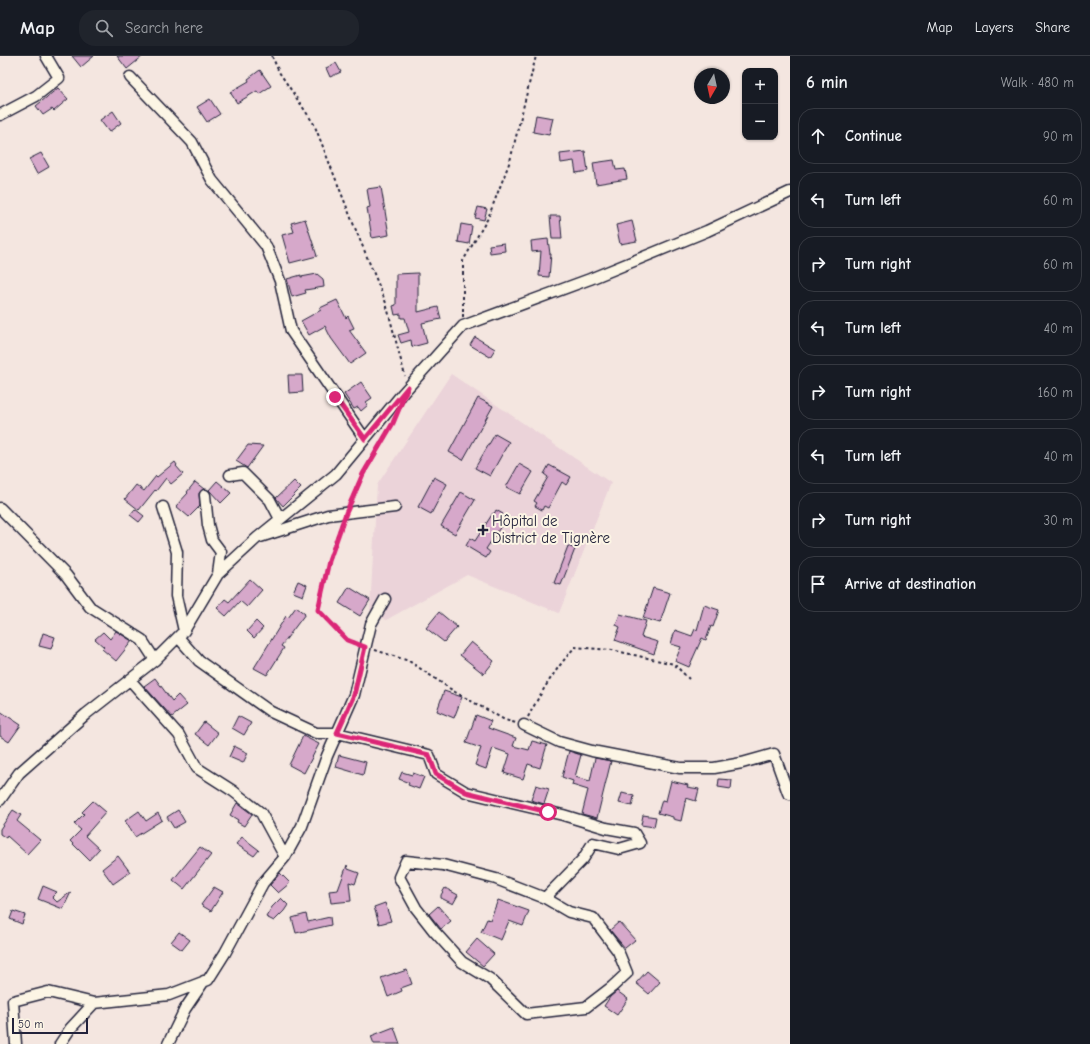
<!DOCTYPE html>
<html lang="en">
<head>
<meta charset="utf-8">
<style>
	body { margin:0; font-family:"Comic Neue",sans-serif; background:#20242c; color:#f1f3f6 }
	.controls { position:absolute; right:12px; top:12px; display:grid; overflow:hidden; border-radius:8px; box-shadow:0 1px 3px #0004 }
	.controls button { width:36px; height:36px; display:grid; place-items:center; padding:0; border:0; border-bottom:1px solid #363941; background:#171b24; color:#f1f3f6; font:20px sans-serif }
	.compass { position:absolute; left:694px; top:12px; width:36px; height:36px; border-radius:50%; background:#171b24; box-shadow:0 1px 3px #0004; rotate:189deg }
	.scale { position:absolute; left:12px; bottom:10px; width:76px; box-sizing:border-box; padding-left:4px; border:2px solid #22223b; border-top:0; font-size:11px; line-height:14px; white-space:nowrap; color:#22223b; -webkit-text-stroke:3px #fcf5e5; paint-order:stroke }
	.stop { position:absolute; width:12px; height:12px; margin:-9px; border:3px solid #db2777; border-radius:50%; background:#fff }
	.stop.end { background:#db2777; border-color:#fff; box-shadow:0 1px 4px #0008 }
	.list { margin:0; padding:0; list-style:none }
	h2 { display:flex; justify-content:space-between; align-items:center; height:52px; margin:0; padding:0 16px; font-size:17px }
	h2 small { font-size:13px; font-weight:400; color:#9ea1a6 }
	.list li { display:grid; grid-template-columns:26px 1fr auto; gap:12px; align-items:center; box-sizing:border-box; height:56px; margin:0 8px 8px; padding:0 8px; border:1px solid #363941; border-radius:16px }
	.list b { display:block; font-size:15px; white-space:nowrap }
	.list em { font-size:13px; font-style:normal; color:#9ea1a6 }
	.icon { flex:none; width:22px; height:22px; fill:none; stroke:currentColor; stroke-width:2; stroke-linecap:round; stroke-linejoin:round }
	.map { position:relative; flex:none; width:790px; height:988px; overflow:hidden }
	header { display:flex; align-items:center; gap:24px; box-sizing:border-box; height:56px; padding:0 20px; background:#171b24; border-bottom:1px solid #363941 }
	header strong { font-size:19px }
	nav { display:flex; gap:22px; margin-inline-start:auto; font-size:14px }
	.search { width:280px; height:36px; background:#20242c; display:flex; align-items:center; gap:10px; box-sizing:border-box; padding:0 14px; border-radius:16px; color:#9ea1a6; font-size:15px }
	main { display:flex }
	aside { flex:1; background:#171b24 }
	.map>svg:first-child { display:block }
	.built { fill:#ebd3d9 }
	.building { fill:#d6a8ca; stroke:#22223b }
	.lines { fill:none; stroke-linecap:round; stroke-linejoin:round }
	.minor-casing { stroke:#22223b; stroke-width:13 }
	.path { stroke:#22223b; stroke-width:2; stroke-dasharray:3 3; stroke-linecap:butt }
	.minor { stroke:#fcf5e5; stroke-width:10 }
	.route { stroke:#db2777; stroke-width:5 }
	.poi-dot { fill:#22223b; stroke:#fcf5e5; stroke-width:1.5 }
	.labels { text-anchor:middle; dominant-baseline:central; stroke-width:4; stroke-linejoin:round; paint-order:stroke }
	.poi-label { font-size:15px; fill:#22223b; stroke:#fcf5e5; text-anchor:start }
</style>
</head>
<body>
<header>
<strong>Map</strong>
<div class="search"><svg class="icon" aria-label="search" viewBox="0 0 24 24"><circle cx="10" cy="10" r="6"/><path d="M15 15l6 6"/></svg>Search here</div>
<nav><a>Map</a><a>Layers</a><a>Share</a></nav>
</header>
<main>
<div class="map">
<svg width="790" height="988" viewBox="0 0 790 988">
	<rect width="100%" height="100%" fill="#f4e6e0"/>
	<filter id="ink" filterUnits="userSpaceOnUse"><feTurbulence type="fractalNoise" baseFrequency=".025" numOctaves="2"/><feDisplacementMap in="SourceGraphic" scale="8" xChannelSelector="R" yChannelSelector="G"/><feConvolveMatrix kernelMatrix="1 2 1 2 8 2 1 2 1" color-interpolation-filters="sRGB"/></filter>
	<g filter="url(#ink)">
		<path class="built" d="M451,318l160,109 -52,130 -92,-38 -81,45 -16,-10 7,-125z"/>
		<path class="building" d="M72,0h22l-13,11z
			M117,0h26l-16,13z
			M336,7l5,9 -11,5 -4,-9z
			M260,14l11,16 -12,8 -2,-3 -20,12 -7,-11 19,-11 -1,-2z
			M58,32l10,11 -14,12 -2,-2 -9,6 -7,-9z
			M210,43l10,15 -13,8 -10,-15z
			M113,55l8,12 -12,9 -9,-12z
			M536,59l17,3 -4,17 -16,-3z
			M585,95l3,20 -12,2 -2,-12 -13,2 -1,-9z
			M41,97l8,14 -12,7 -8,-15z
			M614,104l2,10 9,-1 2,10 -31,5 -3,-21z
			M381,131l8,48 -17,3 -5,-30 3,-1 -3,-18z
			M478,151l9,2 -3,11 -9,-2z
			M550,160h10l2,23h-10z
			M305,163l12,37 -27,7 -8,-28 12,-3 -3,-9z
			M632,165l5,20 -17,3 -4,-19z
			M461,168l11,2 -3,18 -11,-2z
			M548,183l2,15h1l-2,23 -10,-1 2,-25 -9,1 -1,-11z
			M504,187l1,8 -15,2 -1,-8z
			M418,217v39l20,-5 3,12 -19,4 5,20 -15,4 -1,-7 -10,3 -3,-8 11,-3 -4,-14h-4v-4l-6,1 -2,-9 3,-1v-31z
			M317,218l6,5 1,8 -19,3 1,3 -14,4 -5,-18 14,-4v2z
			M337,244l9,18 2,-2 6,12 -5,2 17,23 -16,11 -19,-26 -6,-12 -16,9 -8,-14 20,-11 -1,-2z
			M475,281l20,12 -5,8 -20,-12z
			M288,319h14l1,17 -14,1z
			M361,326l11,16 -6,4 2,3 -7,6 -3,-4 -4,2 -10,-15z
			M478,342l15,8 -30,54 -14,-8z
			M495,378l14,8 -19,34 -15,-8z
			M248,389l15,1 -16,22 -11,-7z
			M175,406l2,3 -1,1 7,8 -12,10 -5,-6 -10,13 -1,-1 -16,20 -14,-11 11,-14 8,6 12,-15 1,1z
			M519,408l14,8 -13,22 -14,-7z
			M549,409l22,12 -5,8 -4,-3 -14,26 -4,-2 -2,4 -7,-4 2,-3 -3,-2 14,-24 -4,-3z
			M434,421l13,7 -16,30 -13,-7z
			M217,425l14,12 -10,10 -12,-13z
			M294,425l7,7 -18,18 -7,-8z
			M195,426l9,7 -5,4 1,13 -11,11 -13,-11 12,-13 -1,-1z
			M461,436l14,8 -20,34 -14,-8z
			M135,453l9,7 -5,6 -9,-7z
			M496,454l7,4 -2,3 4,3 -19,29 4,3 -4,6 -20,-12 4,-8 5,3 18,-28 1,1z
			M568,490l7,3 -14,36 -7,-2z
			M250,523l12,11 -15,17 -7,-6 -14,15 -9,-8 8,-9 4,3z
			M298,525l9,4 -4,11 -10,-4z
			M349,531l21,13 -10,16 -21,-13z
			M653,532l17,5 -10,30 -17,-5z
			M704,549l15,5 -6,17 -2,-1 -5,14 -4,-2 -13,29 -14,-6 6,-14 -10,-3 4,-14 17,6 3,-7 2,1z
			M296,551l9,7 -24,32 3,2 -17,27 -13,-7 32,-52 2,2z
			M439,556l18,15 -13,15 -18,-14z
			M620,558l26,7 -5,16 17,5 -4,12 -39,-14 5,-13 -4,-2z
			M256,565l7,7 -9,10 -7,-7z
			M116,575l16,10 -16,20 -14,-12 2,-2 -9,-8 8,-7 7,7z
			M43,577l12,4 -4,12 -12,-3z
			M471,586l23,19 -10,13 -24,-19z
			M155,622l17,23 6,-6 9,10 -15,12 -28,-31z
			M444,635l18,6 -8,21 -17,-7z
			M0,655l21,14 -12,17 -9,-6z
			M476,659l15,6 -3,7 28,10 -3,8 16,4 3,-9 15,4 -7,23 -12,-4 -5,15 -19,-6 6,-19 -17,-6 -7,21 -11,-4 6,-17 -15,-5z
			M238,660l13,7 -7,12 -12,-7z
			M204,666l14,11 -9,12 -14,-11z
			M303,680l16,8 -15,29 -15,-8z
			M234,690l14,7 -5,10 -14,-6z
			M569,695l12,4 -6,22 15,4 5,-23 16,3 -14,57 -15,-4 6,-24 -16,-5 1,-4 -11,-4z
			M339,699l27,7 -3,13 -27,-8z
			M402,716l10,3 1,-2 11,4 -5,12 -11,-4 1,-2 -10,-4z
			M719,723l13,1 -1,9 -13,-2z
			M671,725l17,4 -1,2 12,2 -3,12 -10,-3 -5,23 -8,-2v-2l-15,-4 4,-13 4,1z
			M536,729l13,4 -5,15 -13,-4z
			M622,737l12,3 -2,10 -13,-3z
			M93,745l13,11 -21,24 14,13 -10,11 -19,-19 11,-11 -7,-6 10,-10 -2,-2z
			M237,747l15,11 -8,12 -7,-4 1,-2 -8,-5z
			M13,754l8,5 -4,6 23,19 -13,14 -20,-18 -1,2 -6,-4v-5z
			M178,754l7,12 -11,6 -7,-11z
			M139,755l7,10 12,-8 4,7 -27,17 -10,-16z
			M643,759l13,2 -2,10 -13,-2z
			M242,781l17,13 -5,6 -18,-12z
			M200,791l11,8 -27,34 -11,-9z
			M118,800l12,16 -17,12 -11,-15z
			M347,809l1,4 11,4 -4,11 -6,-2 2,19 -20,2 -2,-12 9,-1z
			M280,817l10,10 -12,10 -8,-8z
			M43,830l14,6 -5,5 5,5 14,-10 -8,17 -25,-10z
			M214,831l9,5 -12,19 -10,-6z
			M445,832l13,7 -5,9 -12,-6v-3z
			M281,842l7,7 -4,6 -10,10 -8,-4 6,-10z
			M498,844l31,11 -6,15 -14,-5 -8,19 -20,-8 6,-13 3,1z
			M385,847l6,18 -12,3 -5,-17z
			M438,850l13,15 -10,8 -12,-15z
			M13,855l12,4 -3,9 -12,-5z
			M306,858l2,8 22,-5 1,8 -35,8 -4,-15z
			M619,866l16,18 -10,8 -15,-18z
			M179,876l11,8 -8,10 -11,-8z
			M477,883l17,15 -11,12 -17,-14z
			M407,914l5,14 -11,4 1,3 -14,6 -7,-19 14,-5v1z
			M647,915l13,11 -11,12 -13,-11z
			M617,935l11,8 -11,16 -13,-9 6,-9z
			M394,971l6,17h-26l-3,-8z"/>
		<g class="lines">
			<g class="minor-casing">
				<path id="minor" d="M130,21l62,65 20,38 54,66 14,35 11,50 74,108
					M0,59l36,-19 23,-18 -13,-22
					M230,419l13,-2 27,27 10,19
					M205,439l3,30 4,15 9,12 -3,22
					M163,451l14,45 -1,44 8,35
					M0,452l66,67 24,32 52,33 13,20
					M257,482l79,-64 67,-81 60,-67 127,-47 117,-48 83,-39
					M178,581l21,24 72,51 45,21h21l92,22 7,19 30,18 97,23 43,13 28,5 6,10 -21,6 -26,-6 -10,16 -38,39 24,14 24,6 25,33 9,22 -15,14 -26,20 -60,7 -36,-35 -28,-17 -28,-31 -18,-23 -17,-31 7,-16 37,4 53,14 49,19
					M130,624l49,55 18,33 36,23 28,22 24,44
					M524,669l35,17 33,9 88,17h34l28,-5 32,-9 14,39 2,1
					M0,744l19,-27 67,-59 69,-54 29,-29 34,-57 39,-36 71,-23 67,-8
					M16,988l-3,-43 35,-9 46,11
					M60,988l10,-15 24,-26 75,-8 39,-15 17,-27 38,-70 22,-26 17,-31 25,-70 27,-61 17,-71 14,-25
					M168,988l17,-35 19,-28"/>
			</g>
			<path class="path" d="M272,0l7,16 35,52 39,99 33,80 19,73
				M463,261v-56l25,-43 22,-57 26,-105
				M351,446l12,-28 31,-53
				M342,467l-13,38 -11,49 29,30 11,4
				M375,594l34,11 46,31 50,28 11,3
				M528,661c13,-25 28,-49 47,-70l37,3 62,14 15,15"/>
			<use href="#minor" class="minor"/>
		</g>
	</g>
	<g class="lines" filter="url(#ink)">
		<path class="route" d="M335,341l30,42 43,-52 -15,36 -30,51 -17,39 -17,48 -11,49 29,30 18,7 -11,48 -17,38 92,22 7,19 30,18 82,20"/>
	</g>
	<path class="poi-dot" d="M481 468h4v4h4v4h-4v4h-4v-4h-4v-4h4z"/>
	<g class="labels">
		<g class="poi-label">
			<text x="492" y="465">Hôpital de<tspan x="492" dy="17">District de Tignère</tspan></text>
		</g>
	</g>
</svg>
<div class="controls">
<button>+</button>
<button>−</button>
</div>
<svg class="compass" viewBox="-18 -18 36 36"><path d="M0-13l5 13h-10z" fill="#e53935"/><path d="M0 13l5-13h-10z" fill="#9ea1a6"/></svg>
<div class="scale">50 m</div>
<div class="stop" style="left:548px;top:756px"></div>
<div class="stop end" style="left:335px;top:341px"></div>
</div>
<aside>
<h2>6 min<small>Walk · 480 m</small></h2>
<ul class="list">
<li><svg class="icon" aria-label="ahead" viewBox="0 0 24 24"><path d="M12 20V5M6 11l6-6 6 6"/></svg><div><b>Continue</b></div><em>90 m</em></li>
<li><svg class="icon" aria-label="left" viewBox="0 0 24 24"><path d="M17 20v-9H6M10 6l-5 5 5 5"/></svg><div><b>Turn left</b></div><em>60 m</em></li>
<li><svg class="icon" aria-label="right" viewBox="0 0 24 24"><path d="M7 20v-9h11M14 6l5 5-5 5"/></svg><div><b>Turn right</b></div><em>60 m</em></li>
<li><svg class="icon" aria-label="left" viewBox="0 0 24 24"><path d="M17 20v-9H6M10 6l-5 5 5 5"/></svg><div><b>Turn left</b></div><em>40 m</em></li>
<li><svg class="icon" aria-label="right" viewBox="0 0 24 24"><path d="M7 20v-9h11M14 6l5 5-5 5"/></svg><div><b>Turn right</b></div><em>160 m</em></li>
<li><svg class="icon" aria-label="left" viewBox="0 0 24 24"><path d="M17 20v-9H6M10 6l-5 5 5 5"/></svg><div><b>Turn left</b></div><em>40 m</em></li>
<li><svg class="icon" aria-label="right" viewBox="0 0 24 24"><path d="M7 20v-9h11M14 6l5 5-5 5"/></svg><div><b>Turn right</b></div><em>30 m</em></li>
<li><svg class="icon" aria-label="arrive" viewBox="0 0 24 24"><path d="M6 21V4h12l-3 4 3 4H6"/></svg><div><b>Arrive at destination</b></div></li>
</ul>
</aside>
</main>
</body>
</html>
